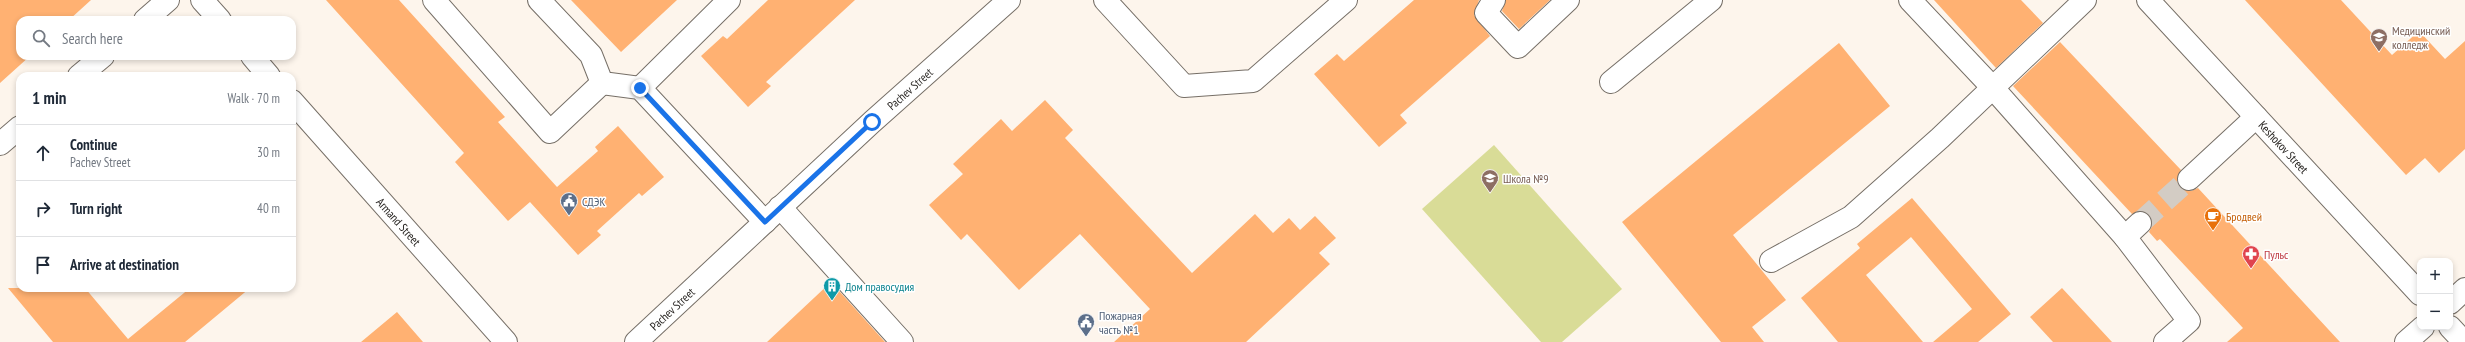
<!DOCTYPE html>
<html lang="en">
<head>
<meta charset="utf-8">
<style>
	body { margin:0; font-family:"PT Sans Narrow",sans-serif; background:#f2f2f3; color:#1f2937 }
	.controls { position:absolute; right:12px; bottom:12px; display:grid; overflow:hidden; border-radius:8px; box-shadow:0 2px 6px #0003 }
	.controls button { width:36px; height:36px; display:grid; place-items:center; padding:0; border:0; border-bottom:1px solid #e0e1e3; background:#fff; color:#1f2937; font:20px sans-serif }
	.stop { position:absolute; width:12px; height:12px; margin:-9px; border:3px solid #1a73e8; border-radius:50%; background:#fff }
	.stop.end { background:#1a73e8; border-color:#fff; box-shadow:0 1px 4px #0008 }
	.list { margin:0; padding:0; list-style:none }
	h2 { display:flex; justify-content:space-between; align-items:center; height:52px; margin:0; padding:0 16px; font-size:17px }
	h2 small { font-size:13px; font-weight:400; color:#747a83 }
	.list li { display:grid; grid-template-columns:26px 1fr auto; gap:12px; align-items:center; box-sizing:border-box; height:56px; padding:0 16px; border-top:1px solid #e0e1e3 }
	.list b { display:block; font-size:15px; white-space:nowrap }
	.list p { margin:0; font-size:13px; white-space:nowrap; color:#747a83 }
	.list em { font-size:13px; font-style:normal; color:#747a83 }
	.icon { flex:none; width:22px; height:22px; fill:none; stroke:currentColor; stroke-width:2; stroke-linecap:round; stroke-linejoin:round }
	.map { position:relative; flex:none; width:2465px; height:342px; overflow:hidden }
	.search { position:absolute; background:#fff; box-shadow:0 2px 6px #0003; left:16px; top:16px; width:280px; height:44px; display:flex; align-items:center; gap:10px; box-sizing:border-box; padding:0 14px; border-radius:12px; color:#747a83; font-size:15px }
	.panel { position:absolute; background:#fff; box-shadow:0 2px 6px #0003; left:16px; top:72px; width:280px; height:220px; border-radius:12px }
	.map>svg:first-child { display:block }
	.green { fill:#d9dc97 }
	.building { fill:#ffb172 }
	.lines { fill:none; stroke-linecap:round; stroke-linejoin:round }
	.minor-tunnel { stroke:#d3ccc4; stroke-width:22; stroke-dasharray:22 11; stroke-linecap:butt }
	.minor-casing { stroke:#766f67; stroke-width:24 }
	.minor { stroke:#fff; stroke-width:22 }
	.route { stroke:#1a73e8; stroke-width:5 }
	.labels { text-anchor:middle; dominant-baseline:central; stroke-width:3; stroke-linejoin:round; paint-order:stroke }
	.education-label { font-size:12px; fill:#785e54; stroke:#fff; text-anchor:start }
	.street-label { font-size:12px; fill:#292623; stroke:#fff }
	.service-label { font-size:12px; fill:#4e5e75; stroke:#fff; text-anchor:start }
	.food-label { font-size:12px; fill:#c56008; stroke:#fff; text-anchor:start }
	.health-label { font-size:12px; fill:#be3a42; stroke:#fff; text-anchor:start }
	.culture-label { font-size:12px; fill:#0d838f; stroke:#fff; text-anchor:start }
</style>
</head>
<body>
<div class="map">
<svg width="2465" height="342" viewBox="0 0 2465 342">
	<rect width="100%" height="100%" fill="#fdf5ec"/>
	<path class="green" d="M1494,145l128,144 -60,53h-21l-119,-133z"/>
	<path class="building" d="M0,0h91l-22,20h-49v36h10l-30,27z
		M326,0h73l106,117 -7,5 59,65 41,-36 -3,-4 23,-21 46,51 -22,19 -3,-3 -42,38 4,4 -23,20 -48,-53 -22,19 -53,-59 9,-9z
		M571,0h106l-56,52z
		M768,0h87l-89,82 5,4 -23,21 -47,-51 22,-20 4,3z
		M1414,0h65l-5,15 16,21 -90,79 7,8 -28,24 -65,-73 23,-20 7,7z
		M1506,0h44l-31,29 -17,-18z
		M1934,0h87l22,23 -47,45z
		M2245,0h96l51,55 27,-24 26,28 20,-18v108l-26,24 -14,-15 -19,17z
		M2060,42l121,128 -4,11 3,7 11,3 7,-3 142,154h-113l16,-14 -83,-89 -3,2 -8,-9 3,-6 -3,-11 -6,-4 -11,3 -119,-128z
		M1839,43l51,63 -157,129 53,65 -34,27 12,15h-43l-99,-120z
		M1045,100l28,30 -8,8 127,135 63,-59 18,19 16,-15 11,12 15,-14 21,22 -17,15 11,11 -84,78h-132l36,-33 -70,-75 -61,56 -52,-56 -6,6 -32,-35 34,-31 -10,-10 48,-45 11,12z
		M1912,198l99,116 -33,28h-45l39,-33 -61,-72 -45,38 57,67h-85l-37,-44 59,-50 -3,-4z
		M831,282l54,60h-118z
		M8,288h77l43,51 62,-51h60l-65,54h-132z
		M2062,288l50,54h-59l-23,-25z
		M397,312l26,30h-62z"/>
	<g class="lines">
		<path class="minor-tunnel" d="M2140,223l49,-44"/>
		<g class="minor-casing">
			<g id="minor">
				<path d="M202,0l18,20"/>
				<path d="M434,0l116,132 52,-49"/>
				<path d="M539,0l52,55 11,28 38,5 125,134"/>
				<path d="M1105,0l79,86 69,-5 93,-81"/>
				<path d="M1494,0l-8,13 32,34 50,-47"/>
				<path d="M1910,0l83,88 132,149 64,84 -24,21"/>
				<path id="s1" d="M2148,0l272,294"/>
				<path d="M145,20l23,-20"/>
				<path d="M252,56l17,20"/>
				<path d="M79,76l24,-20"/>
				<path d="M1611,82l100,-82"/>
				<path d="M640,88l89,-88"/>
				<path id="s2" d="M292,101l214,241"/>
				<path d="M0,144l20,-17"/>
				<path d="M2189,179l67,-62"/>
				<path d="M780,207l122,135"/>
				<path d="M2125,237l15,-14"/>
				<path d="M1771,261l80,-44 89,-79 145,-138"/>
				<path d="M2450,303l15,-14"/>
				<path d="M2450,327l14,15"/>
				<path id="s3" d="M636,342l236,-220 137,-122"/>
				<path d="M2406,342l17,-15"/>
			</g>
		</g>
		<use href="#minor" class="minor"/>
	</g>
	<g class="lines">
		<path class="route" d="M640,88l125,134 107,-100"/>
	</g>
	<defs>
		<g id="university-pin" transform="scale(0.9)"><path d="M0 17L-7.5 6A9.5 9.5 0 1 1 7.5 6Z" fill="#8d6e63" stroke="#fff"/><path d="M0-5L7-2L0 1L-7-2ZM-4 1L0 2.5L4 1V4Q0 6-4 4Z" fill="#fff"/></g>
		<g id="school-pin" transform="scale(0.9)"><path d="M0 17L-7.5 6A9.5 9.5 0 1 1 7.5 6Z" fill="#8d6e63" stroke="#fff"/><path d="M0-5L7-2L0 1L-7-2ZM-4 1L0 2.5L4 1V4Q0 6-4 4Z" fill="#fff"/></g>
		<g id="civic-pin" transform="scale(0.9)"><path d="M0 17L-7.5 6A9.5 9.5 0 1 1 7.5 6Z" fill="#5c6f8a" stroke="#fff"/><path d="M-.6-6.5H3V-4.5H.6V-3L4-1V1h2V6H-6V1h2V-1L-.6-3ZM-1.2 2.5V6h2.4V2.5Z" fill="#fff"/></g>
		<g id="cafe-pin" transform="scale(0.9)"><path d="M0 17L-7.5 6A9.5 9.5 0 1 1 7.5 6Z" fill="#e8710a" stroke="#fff"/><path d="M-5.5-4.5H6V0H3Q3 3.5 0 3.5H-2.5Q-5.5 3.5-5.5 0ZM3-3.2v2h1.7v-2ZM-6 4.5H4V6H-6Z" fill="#fff"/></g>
		<g id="pharmacy-pin" transform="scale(0.9)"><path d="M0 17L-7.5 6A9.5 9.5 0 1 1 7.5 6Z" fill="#e0444e" stroke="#fff"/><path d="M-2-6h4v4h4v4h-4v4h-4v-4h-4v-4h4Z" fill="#fff"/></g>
		<g id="building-pin" transform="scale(0.9)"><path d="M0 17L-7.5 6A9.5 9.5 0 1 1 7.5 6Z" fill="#0f9aa8" stroke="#fff"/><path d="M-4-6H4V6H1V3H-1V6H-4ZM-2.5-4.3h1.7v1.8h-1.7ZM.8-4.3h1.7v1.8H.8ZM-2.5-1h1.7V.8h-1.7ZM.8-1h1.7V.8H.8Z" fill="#fff"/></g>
	</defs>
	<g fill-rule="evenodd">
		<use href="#university-pin" x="2379" y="37"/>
		<use href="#school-pin" x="1490" y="178"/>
		<use href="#civic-pin" x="569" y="201"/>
		<use href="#cafe-pin" x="2213" y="216"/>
		<use href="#pharmacy-pin" x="2251" y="254"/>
		<use href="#building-pin" x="832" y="286"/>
		<use href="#civic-pin" x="1086" y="322"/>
	</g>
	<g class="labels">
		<g class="education-label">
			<text x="2392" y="30">Медицинский<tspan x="2392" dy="14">колледж</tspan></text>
			<text x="1503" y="178">Школа №9</text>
		</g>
		<g class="street-label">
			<text stroke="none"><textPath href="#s3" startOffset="373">Pachev Street</textPath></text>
			<text stroke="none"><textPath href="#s1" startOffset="200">Keshokov Street</textPath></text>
			<text stroke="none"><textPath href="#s2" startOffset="161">Armand Street</textPath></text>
			<text stroke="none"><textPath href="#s3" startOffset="49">Pachev Street</textPath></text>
		</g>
		<g class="service-label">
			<text x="582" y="201">СДЭК</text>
			<text x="1099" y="315">Пожарная<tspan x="1099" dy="14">часть №1</tspan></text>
		</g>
		<g class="food-label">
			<text x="2226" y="216">Бродвей</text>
		</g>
		<g class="health-label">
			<text x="2264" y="254">Пульс</text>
		</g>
		<g class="culture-label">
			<text x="845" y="286">Дом правосудия</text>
		</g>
	</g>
</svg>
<div class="controls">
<button>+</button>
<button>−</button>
</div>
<div class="stop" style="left:872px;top:122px"></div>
<div class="stop end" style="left:640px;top:88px"></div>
<div class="search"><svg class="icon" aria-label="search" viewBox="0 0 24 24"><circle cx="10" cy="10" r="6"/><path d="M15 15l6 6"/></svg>Search here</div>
<section class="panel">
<h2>1 min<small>Walk · 70 m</small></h2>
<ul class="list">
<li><svg class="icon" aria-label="ahead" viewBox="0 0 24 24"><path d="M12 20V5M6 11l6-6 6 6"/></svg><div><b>Continue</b><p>Pachev Street</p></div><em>30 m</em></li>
<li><svg class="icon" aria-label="right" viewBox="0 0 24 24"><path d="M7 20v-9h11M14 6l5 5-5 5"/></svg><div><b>Turn right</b></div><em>40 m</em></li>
<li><svg class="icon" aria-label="arrive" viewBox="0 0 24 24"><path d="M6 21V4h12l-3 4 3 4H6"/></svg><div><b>Arrive at destination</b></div></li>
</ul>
</section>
</div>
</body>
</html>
